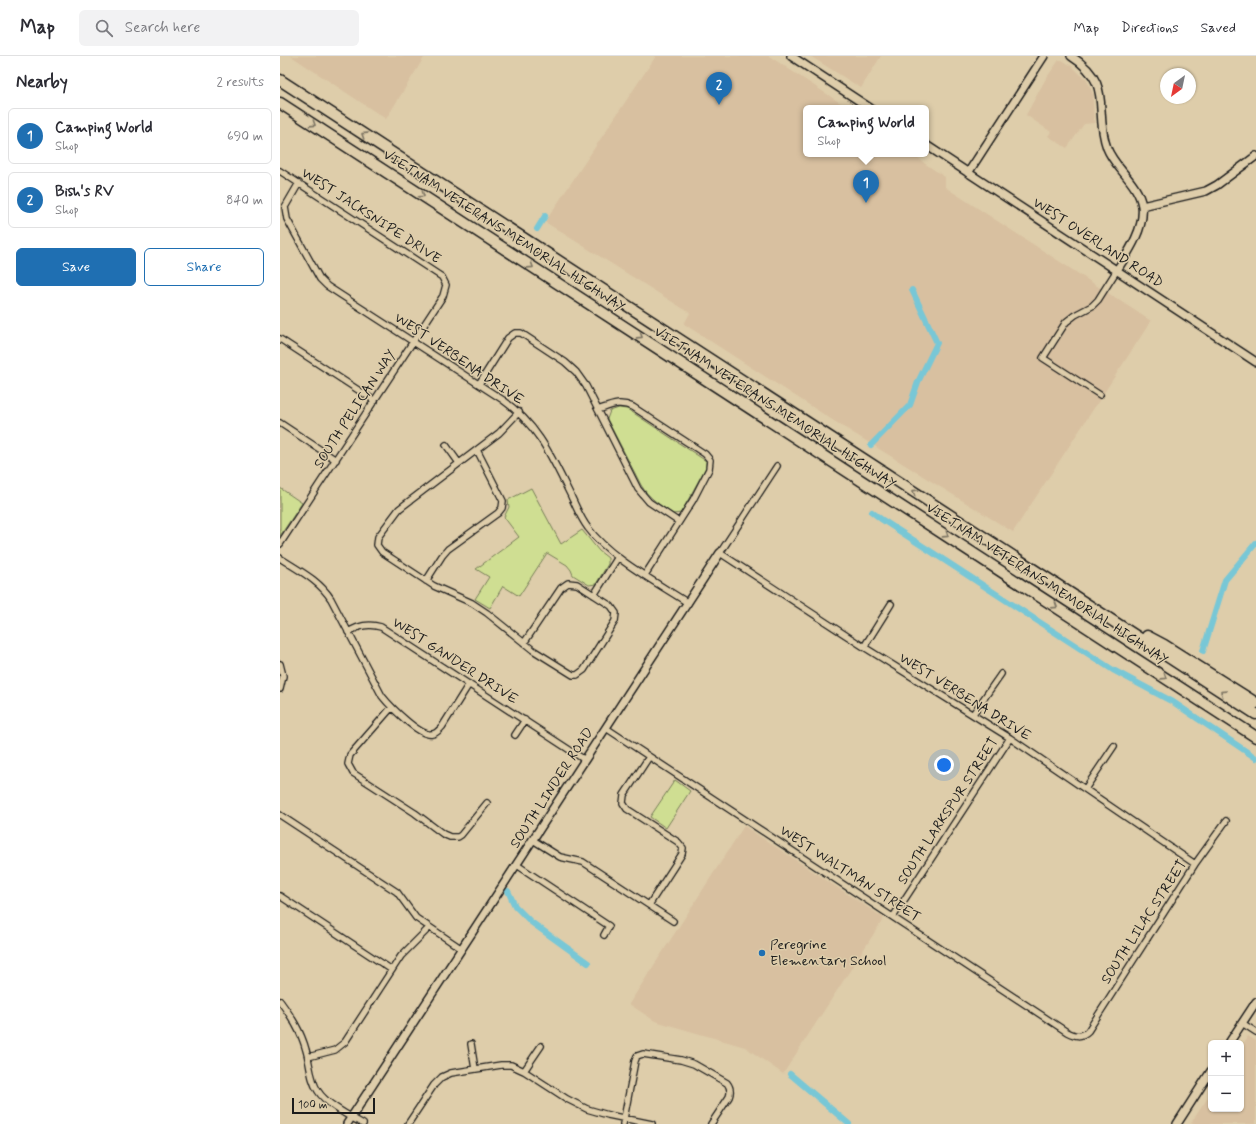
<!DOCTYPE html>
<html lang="en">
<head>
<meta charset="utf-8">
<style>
	body { margin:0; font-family:Mynerve,sans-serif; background:#f2f2f3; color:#2b2b33 }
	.controls { position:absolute; right:12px; bottom:12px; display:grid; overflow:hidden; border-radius:6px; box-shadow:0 1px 3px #0004 }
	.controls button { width:36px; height:36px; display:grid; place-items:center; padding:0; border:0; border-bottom:1px solid #e1e1e2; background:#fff; color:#2b2b33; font:20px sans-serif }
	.compass { position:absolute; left:880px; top:12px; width:36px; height:36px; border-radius:50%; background:#fff; box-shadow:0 1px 3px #0004; rotate:213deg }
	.scale { position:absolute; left:12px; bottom:10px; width:83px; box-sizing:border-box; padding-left:4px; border:2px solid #1c1c1c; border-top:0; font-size:11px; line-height:14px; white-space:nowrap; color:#1c1c1c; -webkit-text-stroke:3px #decdaa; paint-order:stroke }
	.you { position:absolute; left:664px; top:709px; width:14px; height:14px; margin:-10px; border:3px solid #fff; border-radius:50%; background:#1a73e8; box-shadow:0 0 0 6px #1a73e833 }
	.badge { display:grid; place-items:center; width:26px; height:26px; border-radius:50%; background:#1f6fb2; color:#fff; font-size:13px; font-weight:700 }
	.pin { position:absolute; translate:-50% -33px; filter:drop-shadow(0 1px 2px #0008) }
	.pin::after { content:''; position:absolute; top:21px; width:14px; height:12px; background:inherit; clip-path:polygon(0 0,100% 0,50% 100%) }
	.popup { position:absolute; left:523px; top:49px; width:126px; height:52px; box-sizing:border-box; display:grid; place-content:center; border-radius:6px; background:#fff; filter:drop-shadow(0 1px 3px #0005); font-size:13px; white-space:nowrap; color:#7c7c81 }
	.popup b { font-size:15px; color:#2b2b33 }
	.popup::after { content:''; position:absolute; left:50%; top:100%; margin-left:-8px; border:8px solid transparent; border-top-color:#fff }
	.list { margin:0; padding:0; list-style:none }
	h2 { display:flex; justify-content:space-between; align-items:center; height:52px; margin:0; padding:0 16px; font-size:17px }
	h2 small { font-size:13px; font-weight:400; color:#7c7c81 }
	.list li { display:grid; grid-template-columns:26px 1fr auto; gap:12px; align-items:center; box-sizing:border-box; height:56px; margin:0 8px 8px; padding:0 8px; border:1px solid #e1e1e2; border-radius:6px }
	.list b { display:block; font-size:15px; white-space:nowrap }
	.list p { margin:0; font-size:13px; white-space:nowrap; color:#7c7c81 }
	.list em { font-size:13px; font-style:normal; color:#7c7c81 }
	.actions { display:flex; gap:8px; padding:12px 16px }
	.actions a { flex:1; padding:9px 0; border:1px solid #1f6fb2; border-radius:6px; text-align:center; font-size:14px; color:#1f6fb2 }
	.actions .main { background:#1f6fb2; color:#fff }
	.icon { flex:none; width:22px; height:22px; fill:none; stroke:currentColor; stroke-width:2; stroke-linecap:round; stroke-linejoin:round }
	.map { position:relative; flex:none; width:976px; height:1068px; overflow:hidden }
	header { display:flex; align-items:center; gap:24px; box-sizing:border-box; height:56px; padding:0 20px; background:#fff; border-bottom:1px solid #e1e1e2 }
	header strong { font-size:19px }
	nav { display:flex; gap:22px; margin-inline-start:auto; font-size:14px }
	.search { width:280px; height:36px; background:#f2f2f3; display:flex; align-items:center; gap:10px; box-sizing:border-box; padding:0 14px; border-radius:6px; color:#7c7c81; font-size:15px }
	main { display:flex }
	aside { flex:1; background:#fff }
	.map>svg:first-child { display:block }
	.built { fill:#d8c0a0 }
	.green { fill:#cfde92; stroke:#767d57 }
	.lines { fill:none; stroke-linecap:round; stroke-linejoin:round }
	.canal { stroke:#78c7d6; stroke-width:6 }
	.street-casing { stroke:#1c1c1c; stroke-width:8 }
	.secondary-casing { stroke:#1c1c1c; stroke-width:10 }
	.highway-casing { stroke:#1c1c1c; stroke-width:13 }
	.street { stroke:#decdaa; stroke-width:5.5 }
	.secondary { stroke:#decdaa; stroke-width:7 }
	.highway { stroke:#decdaa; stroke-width:10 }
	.oneway { stroke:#7d7463 }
	.poi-dot { fill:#1f6fb2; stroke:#decdaa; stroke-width:1.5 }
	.labels { text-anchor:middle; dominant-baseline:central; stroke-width:3; stroke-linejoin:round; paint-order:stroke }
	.street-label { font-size:14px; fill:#1c1c1c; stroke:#decdaa }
	.poi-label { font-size:14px; fill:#1c1c1c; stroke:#decdaa; text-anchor:start }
</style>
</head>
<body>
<header>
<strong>Map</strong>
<div class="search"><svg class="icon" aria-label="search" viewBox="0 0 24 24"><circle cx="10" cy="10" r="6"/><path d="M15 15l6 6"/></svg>Search here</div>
<nav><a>Map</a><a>Directions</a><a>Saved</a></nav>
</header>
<main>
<aside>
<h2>Nearby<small>2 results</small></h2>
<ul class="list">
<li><span class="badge">1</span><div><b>Camping World</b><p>Shop</p></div><em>690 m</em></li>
<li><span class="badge">2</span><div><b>Bish's RV</b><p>Shop</p></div><em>840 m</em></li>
</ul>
<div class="actions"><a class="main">Save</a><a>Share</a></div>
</aside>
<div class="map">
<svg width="976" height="1068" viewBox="0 0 976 1068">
	<rect width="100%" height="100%" fill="#decdaa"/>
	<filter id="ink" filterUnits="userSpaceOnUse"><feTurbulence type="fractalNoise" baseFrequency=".025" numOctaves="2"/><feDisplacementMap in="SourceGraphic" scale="8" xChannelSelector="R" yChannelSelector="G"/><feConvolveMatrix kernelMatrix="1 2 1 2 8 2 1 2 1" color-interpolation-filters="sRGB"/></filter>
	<g filter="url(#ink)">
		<path class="built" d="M11,0h134l-39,63z
			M376,0h113l79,52h-42v46h108l10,9 21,14v10l206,134 -138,211 -179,-111 -150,-97 6,-11 -145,-91z
			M530,0h71l-20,32z
			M779,4h3l11,7 10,10 3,1 8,18 -1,3 1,24 -10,1 -17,24 -19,-12 3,-4 -25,-17 19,-35z
			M464,770l140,92 -101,156 -38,-27 -90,-26 -26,-17z
			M968,980l8,5v83h-63l-2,-1 20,-30v16h30v-62z"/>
		<path class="green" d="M339,352l8,1 5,3 74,49v6l-25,46 -8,1c-13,-9 -24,-16 -32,-29l-34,-66 3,-8z
			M0,432l22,15 -22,33z
			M251,432l30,56 21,-14 17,21 9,7v6l-12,20 -7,1 -16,-10 -2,-5 -4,-5 -20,-12 -28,43 -16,-10 -13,22 -15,-9 14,-22 -13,-8 43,-32 -15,-20 5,-10 -1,-7z
			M395,724l15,11 -24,37 -16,-11z"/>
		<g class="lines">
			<path class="canal" d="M257,173l8,-13
				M591,389l39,-40 8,-23 19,-39 -25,-53
				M592,456l9,7 232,151 60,32 83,56
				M923,595l22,-71 31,-37
				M228,835l7,15 16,16 57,41
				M510,1018l59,50"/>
			<g class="street-casing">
				<path id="street" d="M0,115l162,106 4,8 -3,11 -163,248
					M19,127l-14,24 2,12 33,60 7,7 176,114c36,26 49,58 68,96 5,11 10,23 17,32 22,30 68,54 100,75
					M0,283l95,62
					M199,328l29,-46 7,-5h6l44,29 11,10 10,14 52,103 11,13 30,20
					M820,339l-57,-37 23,-36 9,-7 17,-9 6,-6 19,-30
					M318,354c14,-5 21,-9 35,-3l72,47 5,6 -1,9 -16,31 -48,75
					M239,356l-20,21 -100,76 -21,28 -1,8 5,7 52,34 38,17 15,10 46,37 40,25h4l7,-5 31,-49 1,-8 -5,-7 -34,-22 -9,-1 -7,5 -37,55
					M0,367l56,37
					M166,389l13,18
					M497,410l-57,87 144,94 146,91 185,126
					M0,502c18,12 39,22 51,41l51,97c8,10 38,41 50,38 4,0 7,-4 10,-7l27,-43
					M146,525l16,-25 6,-7 50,-36 4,-5 1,-7 -26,-51
					M314,539l24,-38
					M68,576c11,-6 20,-9 33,-5l204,133
					M584,591l27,-43
					M0,608l3,12 -3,13
					M112,651l-42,48 -2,9 5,9 62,40 28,21 7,3h8l3,-2 26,-32
					M693,658l28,-40
					M326,672l461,304c8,4 14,6 21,-1l107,-167 31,-43
					M235,679l10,-15
					M805,733l29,-43
					M0,759l117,77 19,26 46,31
					M253,784l27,17 23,5 90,59
					M237,809l92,61 -5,9
					M0,840l112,74
					M369,849l33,-51 1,-6 -5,-6 -51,-33 -4,-6 1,-8 25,-38
					M613,861l117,-179
					M0,945c11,15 21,30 26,49 4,13 4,30 12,41 8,13 31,25 45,33
					M962,967l14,9
					M191,988l4,25
					M28,1001l27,-7 10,-8 56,-86 28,-28
					M244,1015l17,-25
					M128,1068l26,-39 8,-8 9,-4 50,-8h10l13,6 43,28 20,10 21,6 44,9
					M343,1068l12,-63 2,-5 6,-2 38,6 13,4 33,19c4,5 4,9 2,14l-18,27"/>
			</g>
			<g class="secondary-casing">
				<path id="secondary" d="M511,0l79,52
					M791,0c44,28 22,54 36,92 8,21 31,34 35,58 3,22 -14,47 -25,64
					M646,89l330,217
					M688,117l76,-117
					M862,150l64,-15 11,-6 39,-29
					M949,987l27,-41
					M67,1068l373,-571
					M897,1068l34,-53"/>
			</g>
			<g class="highway-casing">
				<path id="highway" d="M0,24l976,634
					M0,47l976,634
					M867,580l17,9 92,58"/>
			</g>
			<use href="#street" class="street"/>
			<use href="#secondary" class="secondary"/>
			<use href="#highway" class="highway"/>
		</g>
		<defs><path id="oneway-chevron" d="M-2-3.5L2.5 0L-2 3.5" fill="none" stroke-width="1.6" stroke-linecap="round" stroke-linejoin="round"/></defs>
		<g class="oneway">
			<use href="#oneway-chevron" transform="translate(33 68) rotate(33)"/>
			<use href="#oneway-chevron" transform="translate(84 79) rotate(-147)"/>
			<use href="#oneway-chevron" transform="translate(142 139) rotate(33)"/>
			<use href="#oneway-chevron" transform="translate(251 210) rotate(33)"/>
			<use href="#oneway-chevron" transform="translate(360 280) rotate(33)"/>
			<use href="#oneway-chevron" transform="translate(635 436) rotate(-147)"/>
			<use href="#oneway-chevron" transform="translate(666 479) rotate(33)"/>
			<use href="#oneway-chevron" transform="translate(775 550) rotate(33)"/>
			<use href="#oneway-chevron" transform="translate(884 621) rotate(33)"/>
			<use href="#oneway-chevron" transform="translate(943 637) rotate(-147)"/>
		</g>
	</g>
	<circle class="poi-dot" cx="482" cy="897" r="4"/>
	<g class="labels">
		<g class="street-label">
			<text transform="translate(91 160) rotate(33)">WEST JACKSNIPE DRIVE</text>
			<text transform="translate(224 175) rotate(33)">VIETNAM VETERANS MEMORIAL HIGHWAY</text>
			<text transform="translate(818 187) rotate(33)">WEST OVERLAND ROAD</text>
			<text transform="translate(179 303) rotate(34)">WEST VERBENA DRIVE</text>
			<text transform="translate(495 352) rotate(33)">VIETNAM VETERANS MEMORIAL HIGHWAY</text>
			<text transform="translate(75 353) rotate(-57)">SOUTH PELICAN WAY</text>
			<text transform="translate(767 528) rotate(33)">VIETNAM VETERANS MEMORIAL HIGHWAY</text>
			<text transform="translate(175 605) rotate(33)">WEST GANDER DRIVE</text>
			<text transform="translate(685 641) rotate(32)">WEST VERBENA DRIVE</text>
			<text transform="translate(272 732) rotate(-57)">SOUTH LINDER ROAD</text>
			<text transform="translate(668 755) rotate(-57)">SOUTH LARKSPUR STREET</text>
			<text transform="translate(570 818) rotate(33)">WEST WALTMAN STREET</text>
			<text transform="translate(864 866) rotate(-57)">SOUTH LILAC STREET</text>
		</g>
		<g class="poi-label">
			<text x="490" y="889">Peregrine<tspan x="490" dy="16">Elementary School</tspan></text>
		</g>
	</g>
</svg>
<div class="controls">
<button>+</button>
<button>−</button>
</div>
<svg class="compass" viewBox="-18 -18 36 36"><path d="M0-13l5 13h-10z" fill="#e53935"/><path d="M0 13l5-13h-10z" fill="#7c7c81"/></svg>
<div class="scale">100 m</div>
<div class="you"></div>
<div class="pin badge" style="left:586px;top:147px">1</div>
<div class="popup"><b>Camping World</b>Shop</div>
<div class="pin badge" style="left:439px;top:49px">2</div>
</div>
</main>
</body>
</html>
